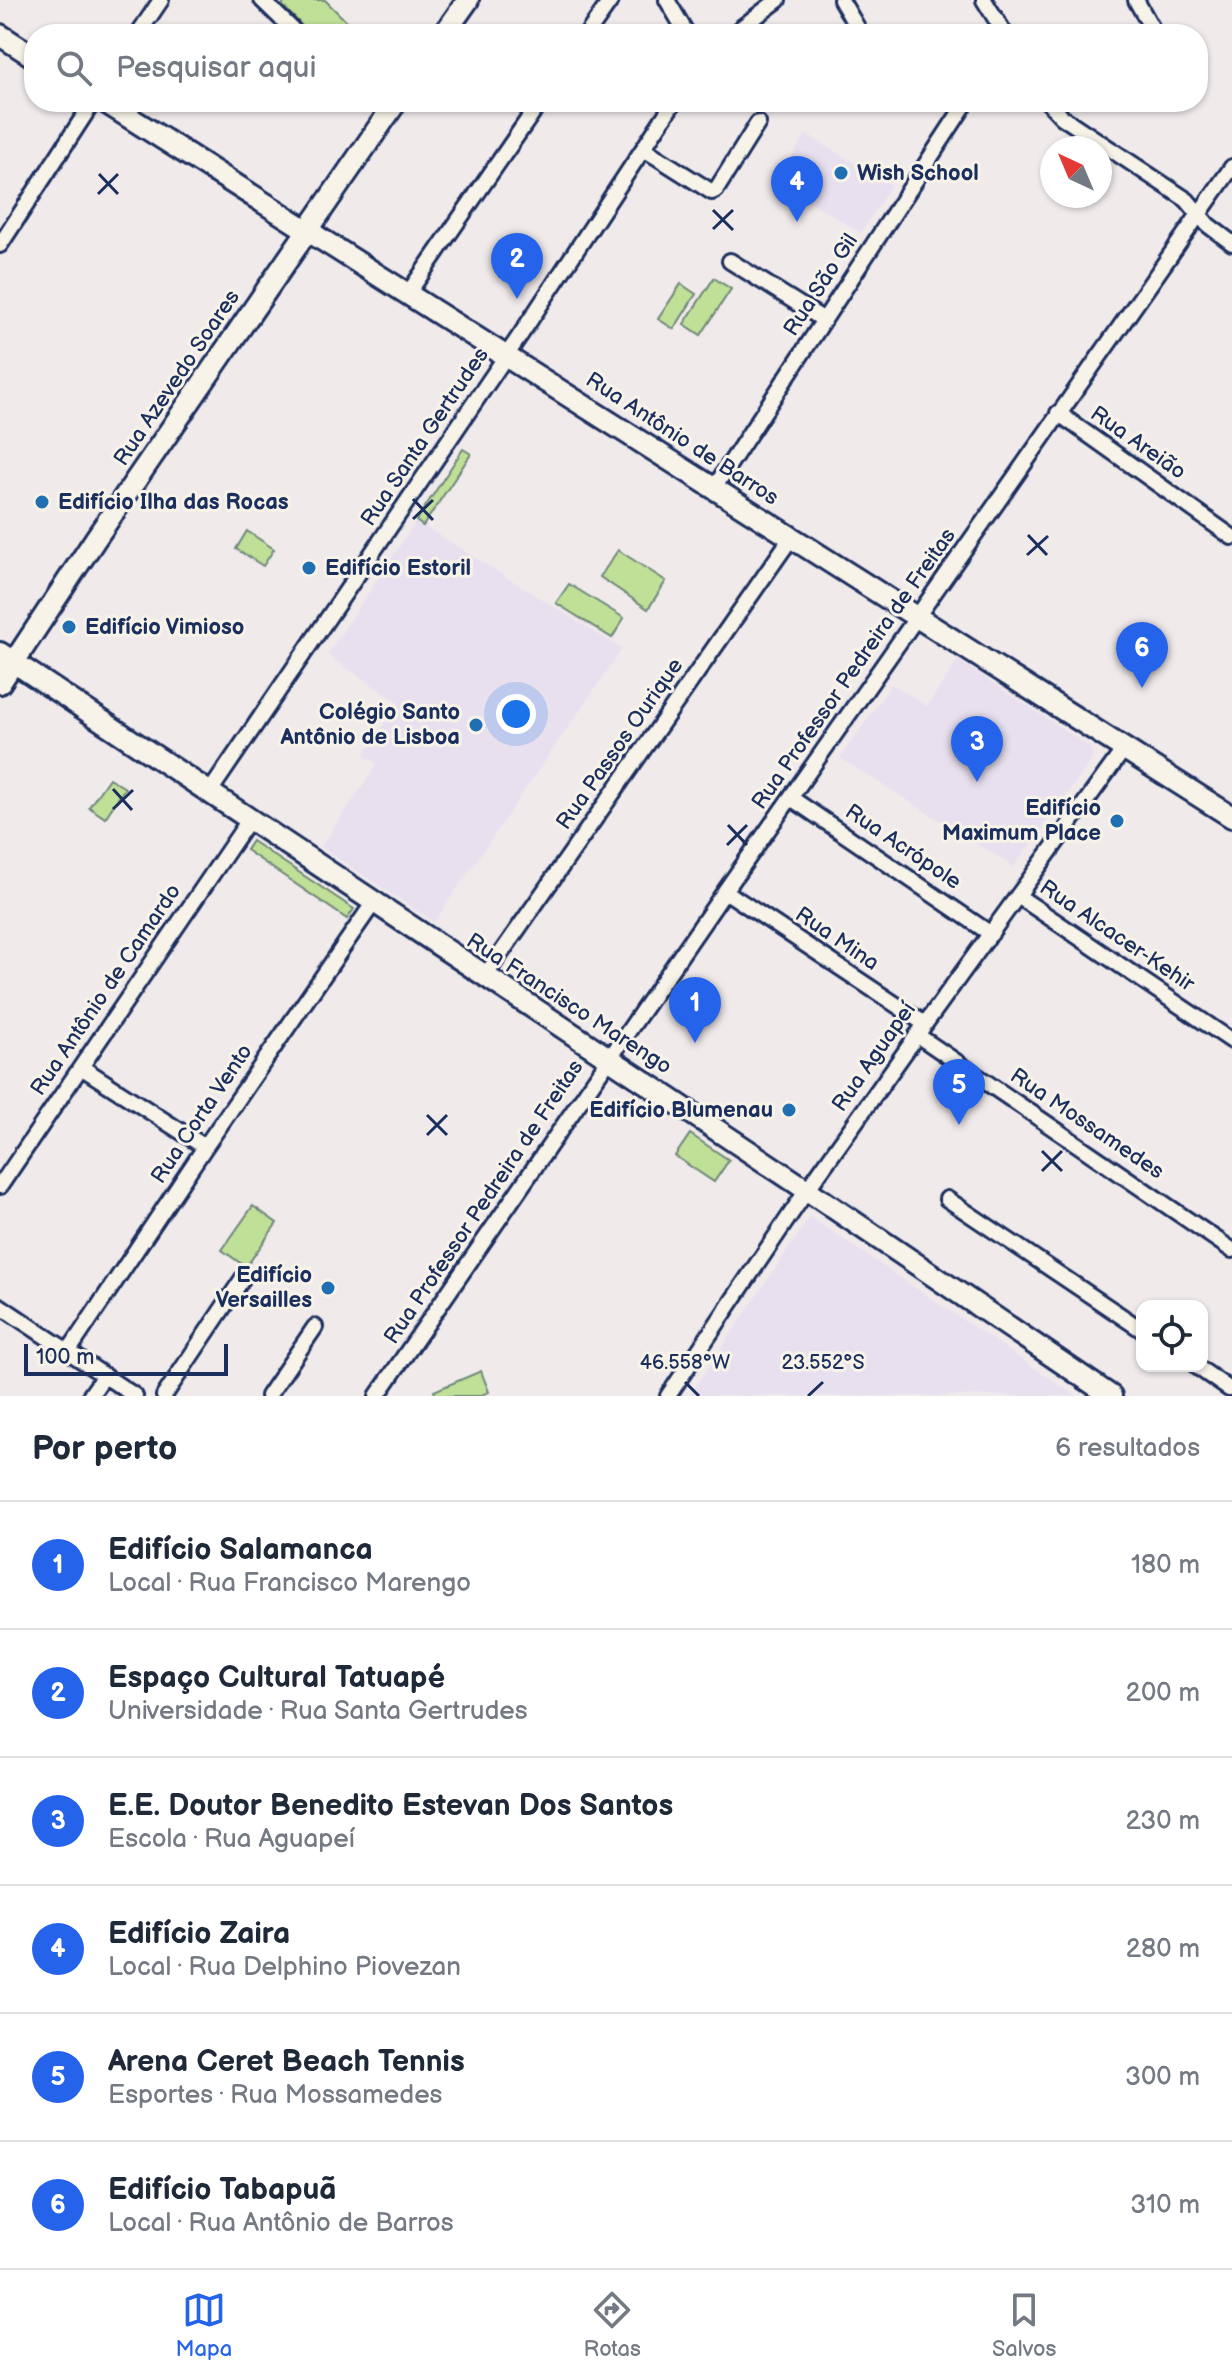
<!DOCTYPE html>
<html lang="pt">
<head>
<meta charset="utf-8">
<style>
	body { margin:0; font-family:"Balsamiq Sans",sans-serif; background:#f6f6f7; color:#1f2937 }
	.controls { position:absolute; right:24px; bottom:24px; display:grid; overflow:hidden; border-radius:16px; box-shadow:0 2px 6px #0004 }
	.controls button { width:72px; height:72px; display:grid; place-items:center; padding:0; border:0; border-bottom:2px solid #e0e1e3; background:#fff; color:#1f2937; font:40px sans-serif }
	.compass { position:absolute; left:1040px; top:136px; width:72px; height:72px; border-radius:50%; background:#fff; box-shadow:0 2px 6px #0004; rotate:316deg }
	.scale { position:absolute; left:24px; bottom:20px; width:204px; box-sizing:border-box; padding-left:8px; border:4px solid #1b2f5e; border-top:0; font-size:22px; line-height:28px; white-space:nowrap; color:#1b2f5e; -webkit-text-stroke:6px #f7f3e8; paint-order:stroke }
	.you { position:absolute; left:516px; top:714px; width:28px; height:28px; margin:-20px; border:6px solid #fff; border-radius:50%; background:#1a73e8; box-shadow:0 0 0 12px #1a73e833 }
	.badge { display:grid; place-items:center; width:52px; height:52px; border-radius:50%; background:#2563eb; color:#fff; font-size:26px; font-weight:700 }
	.pin { position:absolute; translate:-50% -66px; filter:drop-shadow(0 2px 4px #0008) }
	.pin::after { content:''; position:absolute; top:42px; width:28px; height:24px; background:inherit; clip-path:polygon(0 0,100% 0,50% 100%) }
	.list { margin:0; padding:0; list-style:none }
	h2 { display:flex; justify-content:space-between; align-items:center; height:104px; margin:0; padding:0 32px; font-size:34px }
	h2 small { font-size:26px; font-weight:400; color:#747a83 }
	.list li { display:grid; grid-template-columns:52px 1fr auto; gap:24px; align-items:center; box-sizing:border-box; height:128px; padding:0 32px; border-top:2px solid #e0e1e3 }
	.list b { display:block; font-size:30px; white-space:nowrap }
	.list p { margin:0; font-size:26px; white-space:nowrap; color:#747a83 }
	.list em { font-size:26px; font-style:normal; color:#747a83 }
	.icon { flex:none; width:44px; height:44px; fill:none; stroke:currentColor; stroke-width:2; stroke-linecap:round; stroke-linejoin:round }
	.map { position:relative; flex:none; width:1232px; height:1396px; overflow:hidden }
	.search { position:absolute; background:#fff; box-shadow:0 2px 6px #0004; left:24px; right:24px; top:24px; height:88px; display:flex; align-items:center; gap:20px; box-sizing:border-box; padding:0 28px; border-radius:32px; color:#747a83; font-size:30px }
	.sheet { height:872px; background:#fff }
	nav { display:flex; justify-content:space-around; align-items:center; box-sizing:border-box; height:112px; border-top:2px solid #e0e1e3; background:#fff; font-size:22px; color:#747a83 }
	nav a { display:grid; justify-items:center; gap:4px }
	nav .on { color:#2563eb }
	.map>svg:first-child { display:block }
	.built { fill:#e8e0ef }
	.green { fill:#c0df97; stroke:#6e877a; stroke-width:2 }
	.lines { fill:none; stroke-linecap:round; stroke-linejoin:round }
	.street-casing { stroke:#1b2f5e; stroke-width:20 }
	.secondary-casing { stroke:#1b2f5e; stroke-width:26 }
	.street { stroke:#f7f3e8; stroke-width:14 }
	.secondary { stroke:#f7f3e8; stroke-width:20 }
	.ticks { fill:none; stroke:#1b2f5e; stroke-width:3 }
	.poi-dot { fill:#1f6fb2; stroke:#f7f3e8; stroke-width:3 }
	.labels { text-anchor:middle; dominant-baseline:central; stroke-width:6; stroke-linejoin:round; paint-order:stroke }
	.poi-label { font-size:22px; font-weight:bold; fill:#1b2f5e; stroke:#f7f3e8; text-anchor:start }
	.street-label { font-size:22px; fill:#1b2f5e; stroke:#f7f3e8 }
	.ticks-label { font-size:20px; text-anchor:middle; fill:#1b2f5e; stroke:#f7f3e8; stroke-width:6; stroke-linejoin:round; paint-order:stroke }
</style>
</head>
<body>
<div class="map">
<svg width="1232" height="1396" viewBox="0 0 1232 1396">
	<rect width="100%" height="100%" fill="#f0eaeb"/>
	<filter id="ink" filterUnits="userSpaceOnUse"><feTurbulence type="fractalNoise" baseFrequency=".0125" numOctaves="2"/><feDisplacementMap in="SourceGraphic" scale="16" xChannelSelector="R" yChannelSelector="G"/><feConvolveMatrix kernelMatrix="1 2 1 2 8 2 1 2 1" color-interpolation-filters="sRGB"/></filter>
	<g filter="url(#ink)">
		<path class="built" d="M806,134l85,51 -30,48 -84,-52z
			M416,521l206,128 -188,273 -113,-75 56,-83 -13,-9 34,-53 -71,-47z
			M958,660l129,85 5,6v9l-78,107 -174,-109 52,-74 35,22z
			M810,1217l266,179h-387z"/>
		<path class="green" d="M287,0h38l34,34h-49l-28,-29z
			M714,278l17,11 -30,46 -17,-11z
			M681,284l15,10 -22,35 -16,-10z
			M463,449l8,5 -48,72 -7,-5z
			M247,531l27,18 -11,17 -27,-17z
			M618,550l48,31 -18,28 -48,-32z
			M569,584l55,34 -12,20 -56,-35z
			M109,778l16,10 -20,30 -16,-11z
			M252,841l102,68 -7,10 -101,-69z
			M690,1134l39,26 -15,22 -39,-26z
			M253,1206l24,17 -31,44 -24,-17z
			M481,1371l8,21 -10,4h-43l-2,-5z"/>
		<g class="lines">
			<g class="street-casing">
				<path id="street" d="M262,0l30,29
					M667,0l20,34
					M841,0l20,34
					M984,0l21,34
					M1136,0l19,34
					M138,34l23,-34
					M587,34l24,-34
					M733,34l45,-34
					M1048,102l14,15 125,83 21,25 24,18
					M644,149l68,43 4,-2 42,-67
					M0,245l93,-143
					M730,261l94,59
					M409,292l131,-190
					M1058,413l174,124
					M714,488l250,-382 -3,-4
					M209,793l312,-459 153,-232
					M791,798l200,136
					M725,891l200,133
					M1018,896l214,145
					M485,976l306,-438
					M917,1035l315,215
					M81,1067l124,80
					M0,1186l249,-366
					M947,1199l195,131
					M0,1306l135,90
					M68,1352l137,-205 169,-245
					M1196,1366l33,23
					M90,1396l14,-20
					M164,1396l79,-118
					M268,1396l47,-69
					M377,1396l348,-505 507,-724
					M668,1396l139,-206 118,-166 199,-275"/>
			</g>
			<g class="secondary-casing">
				<path id="secondary" d="M444,34l24,-34
					M0,35l34,22
					M105,102l1127,715
					M0,653l807,537 304,206
					M0,683l96,-145 300,-436"/>
			</g>
			<use href="#street" class="street"/>
			<use href="#secondary" class="secondary"/>
		</g>
	</g>
	<path class="ticks" d="M99,174l19,20M98,194l20,-20M713,210l20,20M713,229l20,-19M413,499l20,21M413,519l20,-19M1028,535l19,20M1027,555l21,-19M113,789l19,21M113,809l20,-19M728,825l19,20M727,845l20,-20M427,1115l20,20M427,1135l20,-20M1042,1151l20,20M1042,1171l20,-20M685,1382l14,14M808,1396l15,-14"/>
	<g class="poi-dot">
		<circle cx="841" cy="173" r="8"/>
		<circle cx="42" cy="502" r="8"/>
		<circle cx="309" cy="568" r="8"/>
		<circle cx="69" cy="627" r="8"/>
		<circle cx="476" cy="725" r="8"/>
		<circle cx="1117" cy="821" r="8"/>
		<circle cx="789" cy="1110" r="8"/>
		<circle cx="328" cy="1288" r="8"/>
	</g>
	<g class="labels">
		<g class="poi-label">
			<text x="857" y="173">Wish School</text>
			<text x="58" y="502">Edifício Ilha das Rocas</text>
			<text x="325" y="568">Edifício Estoril</text>
			<text x="85" y="627">Edifício Vimioso</text>
			<text x="460" y="712" text-anchor="end">Colégio Santo<tspan x="460" dy="25">Antônio de Lisboa</tspan></text>
			<text x="1101" y="808" text-anchor="end">Edifício<tspan x="1101" dy="25">Maximum Place</tspan></text>
			<text x="773" y="1110" text-anchor="end">Edifício Blumenau</text>
			<text x="312" y="1275" text-anchor="end">Edifício<tspan x="312" dy="25">Versailles</tspan></text>
		</g>
		<g class="street-label">
			<text transform="translate(821 285) rotate(-57)">Rua São Gil</text>
			<text transform="translate(177 378) rotate(-56)">Rua Azevedo Soares</text>
			<text transform="translate(425 437) rotate(-56)">Rua Santa Gertrudes</text>
			<text transform="translate(682 439) rotate(33)">Rua Antônio de Barros</text>
			<text transform="translate(1138 443) rotate(35)">Rua Areião</text>
			<text transform="translate(854 669) rotate(-55)">Rua Professor Pedreira de Freitas</text>
			<text transform="translate(620 744) rotate(-55)">Rua Passos Ourique</text>
			<text transform="translate(903 847) rotate(34)">Rua Acrópole</text>
			<text transform="translate(1117 936) rotate(34)">Rua Alcacer-Kehir</text>
			<text transform="translate(837 939) rotate(34)">Rua Mina</text>
			<text transform="translate(106 990) rotate(-56)">Rua Antônio de Camardo</text>
			<text transform="translate(569 1004) rotate(33)">Rua Francisco Marengo</text>
			<text transform="translate(874 1057) rotate(-55)">Rua Aguapeí</text>
			<text transform="translate(202 1114) rotate(-56)">Rua Corta Vento</text>
			<text transform="translate(1087 1124) rotate(34)">Rua Mossamedes</text>
			<text transform="translate(484 1202) rotate(-56)">Rua Professor Pedreira de Freitas</text>
		</g>
	</g>
	<g class="ticks-label">
		<text x="685" y="1369">46.558°W</text>
		<text x="823" y="1369">23.552°S</text>
	</g>
</svg>
<div class="controls">
<button><svg class="icon" aria-label="locate" viewBox="0 0 24 24"><circle cx="12" cy="12" r="6"/><path d="M12 2v4M12 18v4M2 12h4M18 12h4"/></svg></button>
</div>
<svg class="compass" viewBox="-18 -18 36 36"><path d="M0-13l5 13h-10z" fill="#e53935"/><path d="M0 13l5-13h-10z" fill="#747a83"/></svg>
<div class="scale">100 m</div>
<div class="you"></div>
<div class="pin badge" style="left:695px;top:1043px">1</div>
<div class="pin badge" style="left:517px;top:299px">2</div>
<div class="pin badge" style="left:977px;top:782px">3</div>
<div class="pin badge" style="left:797px;top:222px">4</div>
<div class="pin badge" style="left:959px;top:1125px">5</div>
<div class="pin badge" style="left:1142px;top:688px">6</div>
<div class="search"><svg class="icon" aria-label="search" viewBox="0 0 24 24"><circle cx="10" cy="10" r="6"/><path d="M15 15l6 6"/></svg>Pesquisar aqui</div>
</div>
<section class="sheet">
<h2>Por perto<small>6 resultados</small></h2>
<ul class="list">
<li><span class="badge">1</span><div><b>Edifício Salamanca</b><p>Local · Rua Francisco Marengo</p></div><em>180 m</em></li>
<li><span class="badge">2</span><div><b>Espaço Cultural Tatuapé</b><p>Universidade · Rua Santa Gertrudes</p></div><em>200 m</em></li>
<li><span class="badge">3</span><div><b>E.E. Doutor Benedito Estevan Dos Santos</b><p>Escola · Rua Aguapeí</p></div><em>230 m</em></li>
<li><span class="badge">4</span><div><b>Edifício Zaira</b><p>Local · Rua Delphino Piovezan</p></div><em>280 m</em></li>
<li><span class="badge">5</span><div><b>Arena Ceret Beach Tennis</b><p>Esportes · Rua Mossamedes</p></div><em>300 m</em></li>
<li><span class="badge">6</span><div><b>Edifício Tabapuã</b><p>Local · Rua Antônio de Barros</p></div><em>310 m</em></li>
</ul>
</section>
<nav>
<a class="on"><svg class="icon" aria-label="map" viewBox="0 0 24 24"><path d="M3 6l6-2 6 2 6-2v14l-6 2-6-2-6 2zM9 4v14M15 6v14"/></svg>Mapa</a>
<a><svg class="icon" aria-label="directions" viewBox="0 0 24 24"><path d="M12 3l9 9-9 9-9-9zM9 14v-3h6M13 9l2 2-2 2"/></svg>Rotas</a>
<a><svg class="icon" aria-label="saved" viewBox="0 0 24 24"><path d="M7 4h10v16l-5-4-5 4z"/></svg>Salvos</a>
</nav>
</body>
</html>
